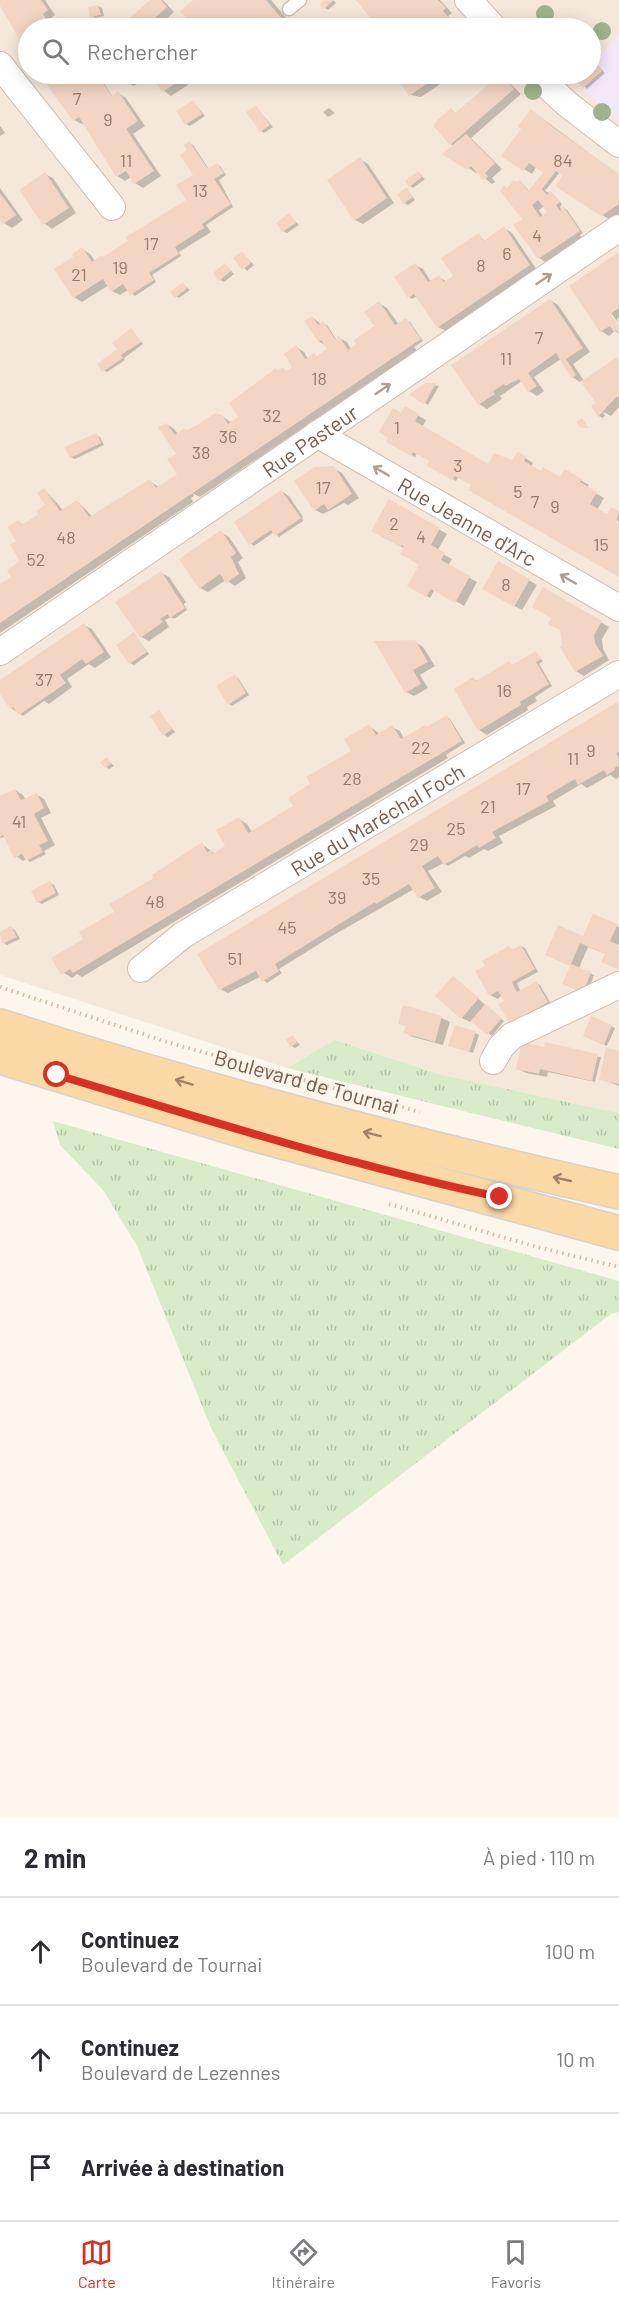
<!DOCTYPE html>
<html lang="fr">
<head>
<meta charset="utf-8">
<style>
	body { margin:0; font-family:Barlow,sans-serif; background:#f2f2f3; color:#2b2b33 }
	.stop { position:absolute; width:18px; height:18px; margin:-14px; border:4px solid #d93025; border-radius:50%; background:#fff }
	.stop.end { background:#d93025; border-color:#fff; box-shadow:0 2px 6px #0008 }
	.list { margin:0; padding:0; list-style:none }
	h2 { display:flex; justify-content:space-between; align-items:center; height:78px; margin:0; padding:0 24px; font-size:26px }
	h2 small { font-size:20px; font-weight:400; color:#7c7c81 }
	.list li { display:grid; grid-template-columns:39px 1fr auto; gap:18px; align-items:center; box-sizing:border-box; height:108px; padding:0 24px; border-top:2px solid #e1e1e2 }
	.list b { display:block; font-size:22px; white-space:nowrap }
	.list p { margin:0; font-size:20px; white-space:nowrap; color:#7c7c81 }
	.list em { font-size:20px; font-style:normal; color:#7c7c81 }
	.icon { flex:none; width:33px; height:33px; fill:none; stroke:currentColor; stroke-width:2; stroke-linecap:round; stroke-linejoin:round }
	.map { position:relative; flex:none; width:619px; height:1818px; overflow:hidden }
	.search { position:absolute; background:#fff; box-shadow:0 3px 15px #0003; left:18px; right:18px; top:18px; height:66px; display:flex; align-items:center; gap:15px; box-sizing:border-box; padding:0 21px; border-radius:33px; color:#7c7c81; font-size:22px }
	.sheet { height:402px; background:#fff }
	nav { display:flex; justify-content:space-around; align-items:center; box-sizing:border-box; height:84px; border-top:2px solid #e1e1e2; background:#fff; font-size:16px; color:#7c7c81 }
	nav a { display:grid; justify-items:center; gap:3px }
	nav .on { color:#d93025 }
	.map>svg:first-child { display:block }
	.residential { fill:#f5e8da; fill-rule:evenodd }
	.education { fill:#f3e8fa }
	.grass { fill:url(#grass-tufts) }
	.shadow { fill:#0003; fill-rule:evenodd }
	.building { fill:#f3d5c3; fill-rule:evenodd }
	.lines { fill:none; stroke-linecap:round; stroke-linejoin:round }
	.service-casing { stroke:#d1beb0; stroke-width:15 }
	.minor-casing { stroke:#d1beb0; stroke-width:28 }
	.primary-casing { stroke:#dad1cd; stroke-width:36 }
	.path { stroke:#d9b8a5; stroke-width:4; stroke-dasharray:1.5 4.5; stroke-linecap:butt }
	.service { stroke:#fff; stroke-width:12 }
	.minor { stroke:#fff; stroke-width:26 }
	.primary { stroke:#fbd9a5; stroke-width:33 }
	.tree { fill:#a0b28e }
	.oneway { stroke:#af9d94 }
	.oneway2 { stroke:#a18267 }
	.route { stroke:#d93025; stroke-width:8 }
	.labels { text-anchor:middle; dominant-baseline:central; stroke-width:6; stroke-linejoin:round; paint-order:stroke }
	.number-label { font-size:18px; fill:#987a6a }
	.street-label { font-size:21px; fill:#7a5c4d; stroke:#fffaf3 }
</style>
</head>
<body>
<div class="map">
<svg width="619" height="1818" viewBox="0 0 619 1818">
	<defs>
		<pattern id="grass-tufts" width="24" height="20" patternUnits="userSpaceOnUse" patternTransform="scale(1.5)"><rect width="24" height="20" fill="#d8ecc9"/><path d="M3 7l-1-3M5 7V3M7 7l1-3M15 17l-1-3M17 17v-4M19 17l1-3" fill="none" stroke="#b4c2a5"/></pattern>
	</defs>
	<rect width="100%" height="100%" fill="#fdf6ec"/>
	<path class="residential" d="M0,0h619v1113l-177,-38 -106,-35 -49,28 -287,-93zM28,28h562v46h-562z"/>
	<path class="education" d="M619,36v82l-37,-27 22,-20 -10,-10z"/>
	<path class="grass" d="M335,1040l107,35 177,38v36l-332,-81z
		M53,1121l566,160v31l-8,2 -328,251 -72,-137 -74,-182 -34,-56 -43,-45z"/>
	<path class="shadow" d="M0,0h45l10,15 -5,4 5,9h-27v23l-28,-46z
		M152,0h11l11,12 -18,16h-34z
		M195,0h76l24,28h-99l-14,-17z
		M327,0h6l3,3 -8,7 -3,-2z
		M356,0h84l12,13 -4,3 11,12h-78l-6,-3 -1,-5z
		M98,6l4,2 2,8 -9,2 -3,-2z
		M590,58l15,15 -18,16 -16,-15h19z
		M42,74l40,1 16,-1 15,23 5,-4 8,5 19,28 -12,8 28,42 -18,12 -8,-5 -4,-6 -6,4 -8,-5 -33,-53 -2,1 -8,-4z
		M127,74h19l2,2 -14,10 -4,-2z
		M152,74h29l7,11 -17,11 -7,-5z
		M406,74h49l-34,23 -11,-2 -11,-16z
		M461,74h18l-12,5z
		M482,74h18l21,20 -50,44 31,31 -10,9 3,4 -3,2 -15,-12 -1,1 -8,-5 -17,-24v-34l5,3 35,-28z
		M193,102l12,14 -15,10 -4,-2z
		M256,107l17,20 -9,6 -3,-2z
		M329,108l6,5 -7,4 -5,-5z
		M535,113l84,62v39l-9,6 -19,-12 -31,-36 -15,19 9,4 8,9 -2,3 2,4 2,-3 3,2 16,23 -3,2 3,4 -36,24 -8,-5 -24,-33 9,-6 -16,-30 12,-8 10,11 15,-20 -8,-6 -5,8 -8,-5zM544,206l5,6 -6,4 -4,-6z
		M0,126l5,7 -5,3z
		M189,143l4,2 16,24 8,-5 3,2 6,9 -7,5 14,27 -27,18 5,7 -32,20 2,4 -29,19 4,7 -21,14 -7,-6 -8,5 -8,-4 -3,-6 -27,17 -8,-5 -18,-27 19,-13 7,-8 8,5 5,7 9,-3 84,-58 8,-26 -7,-24z
		M360,159l8,5 26,39 -31,21 -8,-4z
		M419,173l6,6 -12,9 -3,-2z
		M45,174l8,4 23,35 -24,16 -7,-5 -24,-33z
		M0,188l23,32 -11,8 -8,-5 -4,-5z
		M407,189l8,11 -7,5 -4,-2z
		M289,215l10,10 -12,8 -4,-2z
		M504,228l8,5 25,37 -91,61 -8,-4 -21,-31 -5,3 -3,-2 6,-32 8,4 8,13 8,-5 8,5 8,-6 24,-41 6,6z
		M242,253l12,12 -7,6 -12,-13z
		M619,254v64l-2,1 2,5 -12,-17 -2,2 14,20v5l-4,-3 -6,5 -8,-5 -30,-45z
		M225,264l9,10 -10,8 -4,-2z
		M183,284l7,6 -11,8 -3,-2z
		M550,300l8,5 32,47 -17,12 11,17 33,-22 2,1v47l-8,9 -8,-4 2,4 -3,2 -3,-2 -6,-9 5,-3 -16,-24 -2,2 -8,-5 -11,-18 -27,18 10,14 -7,5 -8,-5 -7,-10 -22,15 2,3 -15,10 -8,-5z
		M379,303l8,5 12,17 7,-5 4,2 13,19 -9,6 3,4 -217,146 -8,-4 2,3 -3,2 2,4 -193,131v-47l13,-9 7,-14 -2,-42 6,5 16,-12 8,-9 -3,-15 18,20 14,-9 15,15 58,-35 10,7 19,-14 -1,-20 -12,-30 8,5 4,5 44,-18 10,7 8,-6 36,-47 3,2 4,-3 5,3 7,-5 1,-20 8,5 4,7 10,-2 9,-7v-4l-7,-4 -8,-25 9,7 6,1 9,14 3,-1 8,4 4,7 25,-23z
		M131,330l12,14 -19,14 1,2 -18,12 -4,-2z
		M427,384l12,2 -11,19 -16,-11z
		M414,413l12,7 -4,7 67,39 24,-4 5,-9 15,10 -2,4 30,12 4,-8 24,14 -2,3 17,10 -7,12 11,6 4,-7 7,4v9l-4,-3 -3,2 7,4v50l-160,-99 -3,5 -27,-16 3,-4 -14,-9 -3,5 -27,-15 14,-27z
		M96,435l4,2 4,8 -29,14 -4,-2z
		M333,468l9,5 17,25 -11,7 -4,-2 -21,11 -8,-4z
		M281,491l8,5 14,21 -1,1 1,3 -24,16 -5,-5 -20,14 -4,-3z
		M389,501l58,33 -10,17 15,8 -4,7 29,16 -13,24 -29,-17 -5,9 -21,-12 12,-21 -16,-16 -32,-18z
		M221,532l8,5 14,21 -5,4 8,16 -11,8 -9,-6 -18,12 -8,-4z
		M499,563l38,22 -15,25 -38,-21z
		M161,573l8,4 17,25 -2,2 3,6 -13,9 -3,-2 -6,3 4,7 -20,14 -8,-4z
		M544,589l65,38 -7,12 1,10 6,11 -25,16 -8,-5 -11,-25 -3,-16z
		M84,625l8,4 19,28 -16,11 -6,-4 -22,15 5,8 -23,17 -5,-3 -21,15 -12,-8 -11,-16v-10z
		M134,634l15,20 -15,11 -4,-2z
		M415,642l8,5 12,19 -15,9 8,13 -14,8 -8,-4z
		M536,653l7,8 -4,3 13,22 -17,11 2,4 -10,6 1,3 -41,25 -8,-5 -6,-51 5,2 31,-18 4,2z
		M235,676l3,2 11,17 -17,11 -3,-2z
		M619,702v75l-3,2 -6,-4 -23,13 -6,-4 -28,17 3,5 -57,30 4,7 -15,8 -4,-2 -15,9 -4,-2 -17,10 -4,-3 -16,8 14,21 -15,9 -8,-4 -5,-8 -82,47 -53,33 3,4 -15,10 -7,-6 -32,16 -8,-4z
		M159,712l16,20 -7,5 -4,-2z
		M447,717l3,2 15,24 -19,12 2,3 -366,219 -5,-3 -5,4 -8,-5 22,-34 70,-60 46,-35 13,10 12,-7 12,-28 8,5 5,8 43,-25 17,-22 41,-34 16,-25 11,8 12,-7 8,4 4,8z
		M107,759l7,7 -5,3 -3,-2z
		M15,790l8,5 3,5 10,-6 8,5 7,14 -10,5 14,27 -11,6 2,3 -16,8 -3,-3 -4,2 -7,-5 -10,-19 -6,1v-40z
		M50,883l4,2 5,10 -17,9 -4,-2z
		M594,916l25,11v42l-13,-15 -18,-7 -9,21 15,7 -7,18 -15,-27 -17,-7 29,-21z
		M11,928l4,2 5,9 -13,6 -3,-2 -4,-9z
		M521,946l4,2 13,24 -21,11 4,9 15,-9 4,2 11,19 -32,23 -17,-32 -4,4 -8,-4 -3,-29 22,-18 4,2z
		M453,977l51,44 -12,15 -20,-16 -2,2 -8,-4 -25,-22z
		M404,1007l38,11 8,4 -7,23 -30,-8 -8,-5 2,-6z
		M611,1026l4,2 -8,18 -19,-8z
		M475,1033l4,2 -6,18 -23,-7z
		M293,1037l7,8 -5,3 -4,-2z
		M545,1049l56,8 -6,25 -47,-10 -1,5 -21,-4 -8,-4z
		M619,1053v33l-18,-7z"/>
	<path class="building" d="M0,0h41l7,10 -5,4 8,14h-23v26l-28,-48z
		M150,0h11l6,7 -23,21h-25z
		M193,0h73l23,27 -95,1 -14,-17z
		M325,0h9l-10,9 -5,-5z
		M356,0h82l8,8 -3,3 15,17h-77l-4,-4 -3,3 -5,-6 3,-1z
		M98,5l3,10 -11,2 -2,-10z
		M591,58l11,13 -19,17 -14,-14h22z
		M39,74h38l1,2 3,-2h16l15,22 6,-5 20,30 -12,8 28,42 -20,13 -8,-13 -10,6 -37,-60 -6,4z
		M125,74h21l-17,11z
		M150,74h27l4,6 -19,12z
		M403,74h38l-32,22 -12,-18z
		M480,74h20l14,15 -64,56 -16,-18 1,-5 16,-14 4,5 34,-29z
		M193,100l9,14 -17,11 -9,-14z
		M256,105l14,20 -10,7 -14,-20z
		M531,109l23,19 65,46v30l-18,12 -46,-30 7,-10 -6,-5 -14,18 5,6 4,-4 9,11 -4,3 4,6 3,-5 17,25 -42,28 -25,-34 9,-6 -22,-28 4,-6 3,3 7,-8 2,2 4,-2 8,11 15,-18 -14,-10 -6,8 -22,-15 20,-27 -3,-3zM538,200l9,12 -7,5 -8,-12z
		M466,134l29,29 -10,10 3,4 -5,3 -12,-14 -4,4 -25,-16z
		M189,141l19,28 9,-6 7,10 -10,6 17,25 -29,20 2,4 -29,19 4,7 -30,19 5,7 -24,15 -7,-11 -12,8 -8,-13 -30,19 -19,-29 19,-12 -1,-3 10,-7 10,15 10,-7 1,2 25,-16 -2,-4 60,-37 -10,-15 17,-10 -13,-20 7,-5 -3,-5z
		M360,157l27,41 -33,23 -27,-41z
		M418,171l4,6 -13,10 -4,-6z
		M45,172l24,36 -26,17 -24,-35z
		M407,187l6,10 -10,7 -6,-10z
		M0,193l16,22 -13,9 -3,-3z
		M289,213l7,10 -14,9 -6,-9z
		M504,226l26,39 -93,63 -23,-34 -6,4 -14,-21 21,-14 13,19 11,-7 5,7 9,-6 -12,-18 38,-25 5,8z
		M242,251l9,12 -9,7 -9,-12z
		M619,252v56l-9,6 9,12v8l-3,-4 -2,2 -4,-6 -10,6 -31,-46z
		M225,263l6,8 -12,10 -6,-8z
		M183,282l4,6 -12,10 -5,-6z
		M550,299l33,49 -17,11 10,16 -5,3 -15,-25 -28,20 9,13 -9,6 -9,-13 -14,7 -1,-2 -11,7 2,3 -17,11 -27,-40z
		M379,301l16,24 11,-7 15,21 -421,284v-39l11,-7 -4,-7 13,-9 -10,-16 6,-4 -9,-14 11,-7 4,5 16,-11 -2,-3 9,-6 -8,-12 7,-5 16,23 17,-11 12,17 61,-38 6,9 21,-14 -10,-15 9,-5 -18,-27 8,-4 9,12 9,-7 2,3 11,-6 18,-12 7,2 6,9 10,-7 -9,-14 47,-35 1,3 6,-4 3,4 6,-4 -8,-13 12,-9 9,14 9,-6 3,3 10,-7 -6,-9 -2,3 -15,-22 8,-5 6,9 5,-4 12,18 4,-3 9,14 8,-6 -2,-4 20,-14 -10,-14z
		M131,328l10,14 -20,13 2,3 -21,14 -5,-8 20,-15 -5,-6z
		M617,357l2,4v36h-3l-18,20 -7,-11 5,-3 -15,-21z
		M426,383h10l-12,22 -15,-11z
		M405,406l14,8 -4,7 73,43 6,-11 18,7 6,-9 8,6 -2,4 17,10 2,-4 17,10 5,-8 17,10 -2,3 17,10 -7,12 17,10 4,-7 8,4 -3,11 3,1v54l-151,-87 3,-5 -16,-9 -3,4 -25,-14 2,-5 -16,-9 -2,4 -25,-14 2,-4 -9,-6 14,-24 8,5z
		M582,418l7,10h-8l-5,-6z
		M97,433l4,10 -31,15 -6,-11z
		M334,466l18,28 -24,16 -4,-6 -10,7 -20,-30 20,-14z
		M281,490l20,28 -26,18 -4,-6 -22,15 -15,-23z
		M389,499l51,29 -9,17 14,8 -4,7 29,16 -15,27 -24,-14 -5,8 -19,-11 12,-21 -19,-11 4,-8 -2,-1 -2,2 -29,-16z
		M221,530l15,23 -5,4 8,17 -13,9 -6,-9 -21,15 -20,-30z
		M498,561l32,18 -16,28 -32,-18z
		M161,571l24,37 -15,10 -2,-4 -8,5 3,3 -23,16 -25,-36z
		M543,587l59,34 -8,14 1,8 8,13 -28,16 -15,-25 2,-1 -2,-16 -12,-6 3,-6 -19,-11z
		M84,623l20,29 -18,12 -4,-5 -22,16 6,8 -47,32 -6,-8 -3,2 -10,-15v-14z
		M134,632l13,20 -18,12 -13,-19z
		M415,640l13,22 -15,8 8,14 -16,9 -31,-52z
		M536,651l5,8 -5,3 13,22 -29,18 1,3 -43,26 -24,-42 19,-12 3,4 33,-20 3,4z
		M235,674l11,19 -18,12 -12,-19z
		M619,701v51l-3,1 3,5v8l-5,2 1,2 -8,5 -3,-5 -26,15 -3,-6 -29,17 3,5 -57,31 4,6 -17,10 -2,-3 -33,20 -6,-9 -16,10 13,22 -17,10 -9,-14 -33,20 -1,-2 -100,62 4,7 -17,11 -6,-11 -37,19 -22,-36z
		M159,710l13,19 -9,7 -13,-20z
		M447,715l15,26 -389,232 -3,-4 -9,6 -10,-17 32,-19 -4,-7 35,-20 -5,-8 45,-26 -2,-3 50,-33 5,10 4,-2 2,4 12,-8 -9,-16 23,-13 9,16 45,-27 -5,-8 22,-14 -4,-7 45,-26 -7,-12 25,-15 7,11 16,-10 9,14 24,-14 2,2z
		M107,757l4,7 -6,4 -5,-6z
		M15,789l6,11 16,-7 7,15 -10,6 14,27 -9,4 4,7 -17,9 -4,-7 -8,4 -11,-23 -3,2v-41z
		M50,881l6,12 -19,10 -6,-12z
		M593,914l25,10 -8,17 9,4v25l-18,-8 4,-8 -25,-11 -9,21 20,8 -8,21 -21,-9 8,-18 -25,-11 13,-30 25,11z
		M11,926l6,11 -15,7 -2,-12z
		M521,945l14,24 -23,13 5,10 19,-11 12,21 -38,22 -12,-20 6,-3 -6,-10 -9,5 -14,-25 10,-5 -3,-5 27,-15 3,4z
		M453,976l26,22 -18,21 -26,-23z
		M485,1004l17,14 -15,17 -16,-14z
		M403,1005l39,11 -7,26 -32,-9 3,-7 -8,-2z
		M591,1016l21,9 -8,20 -21,-9z
		M455,1025l21,6 -7,21 -21,-6z
		M293,1035l4,8 -7,4 -4,-8z
		M522,1042l22,5 1,-5 53,12 -6,27 -52,-12 -1,5 -23,-5z
		M606,1048l13,3v33l-20,-4z"/>
	<g class="lines">
		<g class="service-casing">
			<path id="service" d="M289,9l11,-9"/>
		</g>
		<g class="minor-casing">
			<g id="minor">
				<path d="M468,0l26,28"/>
				<path d="M0,65l112,142"/>
				<path d="M535,74l32,30 52,40"/>
				<path id="s2" d="M317,434l302,174"/>
				<path id="s3" d="M0,652l619,-424"/>
				<path id="s4" d="M141,969l42,-34 436,-261"/>
				<path d="M493,1061l8,-14 11,-11 107,-51"/>
			</g>
		</g>
		<g class="primary-casing">
			<path id="primary" d="M0,1026c204,66 410,119 619,166
				M0,1057l253,77 366,99"/>
		</g>
		<g class="path">
			<path id="s1" d="M0,987l170,56 250,69"/>
			<path d="M389,1204l148,43 82,20"/>
		</g>
		<use href="#service" class="service"/>
		<use href="#minor" class="minor"/>
		<use href="#primary" class="primary"/>
	</g>
	<g class="tree">
		<circle cx="545" cy="14" r="9"/>
		<circle cx="602" cy="31" r="9"/>
		<circle cx="533" cy="91" r="9"/>
		<circle cx="602" cy="112" r="9"/>
	</g>
	<defs><path id="oneway-shaft" d="M-6 0H5M1.5-3L5.5 0L1.5 3" fill="none" stroke-width="1.6" stroke-linecap="round" stroke-linejoin="round" transform="scale(1.5)"/></defs>
	<g class="oneway">
		<use href="#oneway-shaft" transform="translate(544 279) rotate(-34)"/>
		<use href="#oneway-shaft" transform="translate(383 389) rotate(-34)"/>
		<use href="#oneway-shaft" transform="translate(381 471) rotate(-150)"/>
		<use href="#oneway-shaft" transform="translate(568 579) rotate(-150)"/>
	</g>
	<g class="oneway2">
		<use href="#oneway-shaft" transform="translate(184 1082) rotate(-163)"/>
		<use href="#oneway-shaft" transform="translate(372 1134) rotate(-166)"/>
		<use href="#oneway-shaft" transform="translate(562 1179) rotate(-167)"/>
	</g>
	<g class="lines">
		<path class="route" d="M57,1075c90,27 180,55 271,80 57,15 114,31 172,42"/>
	</g>
	<g class="labels">
		<g class="number-label">
			<text x="77" y="98">7</text>
			<text x="108" y="119">9</text>
			<text x="126" y="160">11</text>
			<text x="563" y="160">84</text>
			<text x="200" y="190">13</text>
			<text x="537" y="235">4</text>
			<text x="151" y="243">17</text>
			<text x="507" y="253">6</text>
			<text x="481" y="265">8</text>
			<text x="120" y="267">19</text>
			<text x="79" y="274">21</text>
			<text x="539" y="337">7</text>
			<text x="506" y="358">11</text>
			<text x="319" y="378">18</text>
			<text x="272" y="415">32</text>
			<text x="397" y="427">1</text>
			<text x="228" y="436">36</text>
			<text x="201" y="452">38</text>
			<text x="458" y="465">3</text>
			<text x="323" y="487">17</text>
			<text x="518" y="491">5</text>
			<text x="535" y="501">7</text>
			<text x="555" y="506">9</text>
			<text x="394" y="523">2</text>
			<text x="421" y="536">4</text>
			<text x="66" y="537">48</text>
			<text x="601" y="544">15</text>
			<text x="36" y="559">52</text>
			<text x="506" y="584">8</text>
			<text x="44" y="679">37</text>
			<text x="504" y="690">16</text>
			<text x="421" y="747">22</text>
			<text x="591" y="750">9</text>
			<text x="573" y="758">11</text>
			<text x="352" y="778">28</text>
			<text x="523" y="788">17</text>
			<text x="488" y="806">21</text>
			<text x="19" y="821">41</text>
			<text x="456" y="828">25</text>
			<text x="419" y="844">29</text>
			<text x="371" y="878">35</text>
			<text x="337" y="897">39</text>
			<text x="155" y="901">48</text>
			<text x="287" y="927">45</text>
			<text x="235" y="958">51</text>
		</g>
		<g class="street-label">
			<text stroke="none"><textPath href="#s3" startOffset="375">Rue Pasteur</textPath></text>
			<text stroke="none"><textPath href="#s2" startOffset="174">Rue Jeanne d'Arc</textPath></text>
			<text stroke="none"><textPath href="#s4" startOffset="280">Rue du Maréchal Foch</textPath></text>
			<text stroke="none"><textPath href="#s1" startOffset="321">Boulevard de Tournai</textPath></text>
		</g>
	</g>
</svg>
<div class="stop" style="left:57px;top:1075px"></div>
<div class="stop end" style="left:500px;top:1197px"></div>
<div class="search"><svg class="icon" aria-label="search" viewBox="0 0 24 24"><circle cx="10" cy="10" r="6"/><path d="M15 15l6 6"/></svg>Rechercher</div>
</div>
<section class="sheet">
<h2>2 min<small>À pied · 110 m</small></h2>
<ul class="list">
<li><svg class="icon" aria-label="ahead" viewBox="0 0 24 24"><path d="M12 20V5M6 11l6-6 6 6"/></svg><div><b>Continuez</b><p>Boulevard de Tournai</p></div><em>100 m</em></li>
<li><svg class="icon" aria-label="ahead" viewBox="0 0 24 24"><path d="M12 20V5M6 11l6-6 6 6"/></svg><div><b>Continuez</b><p>Boulevard de Lezennes</p></div><em>10 m</em></li>
<li><svg class="icon" aria-label="arrive" viewBox="0 0 24 24"><path d="M6 21V4h12l-3 4 3 4H6"/></svg><div><b>Arrivée à destination</b></div></li>
</ul>
</section>
<nav>
<a class="on"><svg class="icon" aria-label="map" viewBox="0 0 24 24"><path d="M3 6l6-2 6 2 6-2v14l-6 2-6-2-6 2zM9 4v14M15 6v14"/></svg>Carte</a>
<a><svg class="icon" aria-label="directions" viewBox="0 0 24 24"><path d="M12 3l9 9-9 9-9-9zM9 14v-3h6M13 9l2 2-2 2"/></svg>Itinéraire</a>
<a><svg class="icon" aria-label="saved" viewBox="0 0 24 24"><path d="M7 4h10v16l-5-4-5 4z"/></svg>Favoris</a>
</nav>
</body>
</html>
